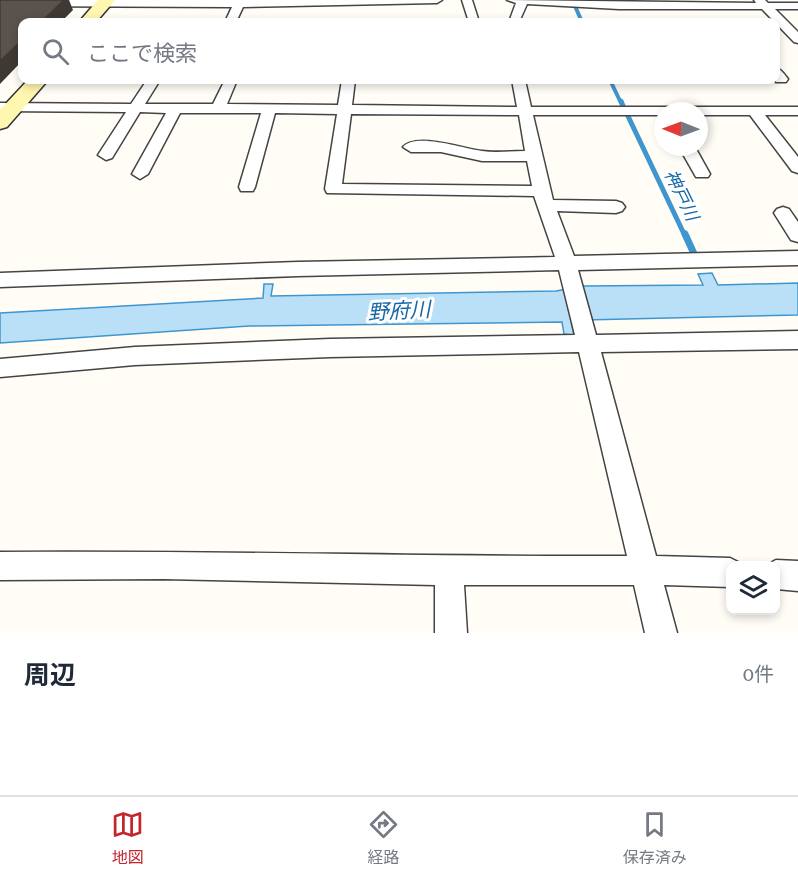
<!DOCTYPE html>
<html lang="ja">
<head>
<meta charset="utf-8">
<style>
	body { margin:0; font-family:"Roboto Serif","Noto Sans JP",serif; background:#f6f6f7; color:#1f2937 }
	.controls { position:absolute; right:18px; bottom:18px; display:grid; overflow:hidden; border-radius:12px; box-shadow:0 3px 9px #0003 }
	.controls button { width:54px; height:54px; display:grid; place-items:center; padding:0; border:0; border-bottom:2px solid #e0e1e3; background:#fff; color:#1f2937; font:30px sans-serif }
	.compass { position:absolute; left:654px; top:102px; width:54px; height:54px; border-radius:50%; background:#fff; box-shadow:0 3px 9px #0003; rotate:271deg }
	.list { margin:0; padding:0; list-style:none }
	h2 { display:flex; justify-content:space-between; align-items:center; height:78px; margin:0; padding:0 24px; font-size:26px }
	h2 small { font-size:20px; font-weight:400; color:#747a83 }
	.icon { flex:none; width:33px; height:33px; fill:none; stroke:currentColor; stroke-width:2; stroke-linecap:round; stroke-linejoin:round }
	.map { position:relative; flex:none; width:798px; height:633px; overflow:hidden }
	.search { position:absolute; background:#fff; box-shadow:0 3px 9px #0003; left:18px; right:18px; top:18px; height:66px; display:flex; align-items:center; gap:15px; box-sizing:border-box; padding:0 21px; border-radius:12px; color:#747a83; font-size:22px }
	.sheet { height:162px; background:#fff }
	nav { display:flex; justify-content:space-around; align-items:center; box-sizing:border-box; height:84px; border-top:2px solid #e0e1e3; background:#fff; font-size:16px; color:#747a83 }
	nav a { display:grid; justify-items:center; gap:3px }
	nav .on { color:#c4262e }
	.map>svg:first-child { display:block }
	.water { fill:#b9e0f7; stroke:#3f96cf; stroke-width:1.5 }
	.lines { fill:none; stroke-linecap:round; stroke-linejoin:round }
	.stream-far2 { stroke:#3f96cf; stroke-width:4 }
	.stream-far1 { stroke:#3f96cf; stroke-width:5 }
	.stream { stroke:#3f96cf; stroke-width:7 }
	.street-casing { stroke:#444; stroke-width:3 }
	.secondary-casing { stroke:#333; stroke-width:3 }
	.street { fill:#fff; fill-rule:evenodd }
	.secondary { fill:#fff6b0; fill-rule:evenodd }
	.shaded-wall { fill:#3f3936 }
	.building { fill:#5a524d; stroke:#3f3936; stroke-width:1.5 }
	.labels { text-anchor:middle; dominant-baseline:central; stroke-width:6; stroke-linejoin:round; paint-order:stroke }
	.far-water-label { font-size:18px; font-style:italic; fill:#1768a6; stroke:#fff }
	.water-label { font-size:21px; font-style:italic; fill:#1768a6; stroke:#fff }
</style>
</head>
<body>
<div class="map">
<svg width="798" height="633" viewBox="0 0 798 633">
	<rect width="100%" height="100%" fill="#fffdf5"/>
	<path class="water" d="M712,273l6,12 80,-2v32l-214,5 -13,1 3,14 -10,-1 -2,-12 -313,4 -249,17v-30l263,-15 1,-14h9l-2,12 285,-5 28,-5 119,-1 -5,-11z"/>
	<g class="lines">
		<path class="stream-far2" d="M575,6l7,16
			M610,80l11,23"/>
		<path class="stream-far1" d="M621,101l2,5
			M627,114l58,122"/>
		<path class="stream" d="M685,234l10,22"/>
		<g class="street-casing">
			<path id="street" d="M0,0h442l-5,3 -194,4 -7,15h-11l7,-15 -232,-1z
				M462,0h10l7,22h-10z
				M507,0l249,3 -2,-3h11l3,3h30v6h-23l23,23v11l-4,-1 -32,-33h-143l-92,-5 -8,18h-10l7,-19z
				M776,68c6,2 8,6 12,11l-2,3h-10z
				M147,80h13l-15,24h68l12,-24h12l-10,24 111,1 4,-25h13l-3,25 165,2 -5,-27h13l6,27h267v8h-33l33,42v16l-6,-2 -42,-56h-51v-4h-36v4h-130l20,85 63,1 6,2 3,4 -3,4 -6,2 -59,-2 17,45 224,-5v14l-220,5 18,65 202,-4v18l-197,3 55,204 74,2 10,5 1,3h-11v21l-66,-2 13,48h-32l-11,-48h-170l3,48h-32v-48l-271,-6 -164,1v-28c209,-2 418,5 627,4l-48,-204 -249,5 -195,8 -135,12v-18l135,-12 195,-8 245,-4 -16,-65 -261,6 -298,11v-14l298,-11 257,-5 -21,-61 -207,-3 -2,-4 12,-75 -62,-1 -20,74 -2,4h-12l-2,-4 22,-74h-81l-32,61 -8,5 -8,-5 34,-61 -26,-1 -28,46 -6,2 -8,-5 28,-43 -126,-1v-8l131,1zM351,114l168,1 6,36c-14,0 -29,2 -43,0 -18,-2 -66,-19 -79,-4l8,5h30l41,9h45l5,25 -190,-2z
				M679,147h16l15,27 -2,3h-12z
				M783,207l6,2 9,13v20l-7,-2 -17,-27 3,-4z
				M776,560l22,1v30l-22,-2v-23h-11z"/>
		</g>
		<g class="secondary-casing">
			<path id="secondary" d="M98,0h17l-19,22h-17z
				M28,80h20l-41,47 -7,2v-19z"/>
		</g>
		<use href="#street" class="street"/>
		<use href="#secondary" class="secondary"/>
	</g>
	<path class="shaded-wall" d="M64,0h5l4,10 -12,12h-20z
		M22,40v21l-22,23v-23z"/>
	<path class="building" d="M0,0h64l-23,22h-19v18l-22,21z"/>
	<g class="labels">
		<g class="far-water-label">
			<text transform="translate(682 195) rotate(64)">神戸川</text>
		</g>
		<g class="water-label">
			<text transform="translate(399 311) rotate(-3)">野府川</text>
		</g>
	</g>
</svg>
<div class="controls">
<button><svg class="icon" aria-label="layers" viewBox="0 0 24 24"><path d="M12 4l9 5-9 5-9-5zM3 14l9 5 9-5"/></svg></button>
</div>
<svg class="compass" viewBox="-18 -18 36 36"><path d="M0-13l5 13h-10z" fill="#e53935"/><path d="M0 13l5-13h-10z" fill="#747a83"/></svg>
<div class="search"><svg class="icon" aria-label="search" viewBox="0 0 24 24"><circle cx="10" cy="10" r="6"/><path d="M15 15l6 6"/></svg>ここで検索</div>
</div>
<section class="sheet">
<h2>周辺<small>0件</small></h2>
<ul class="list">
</ul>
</section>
<nav>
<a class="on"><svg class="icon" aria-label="map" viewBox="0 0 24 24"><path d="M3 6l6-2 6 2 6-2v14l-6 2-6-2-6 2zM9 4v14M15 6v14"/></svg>地図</a>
<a><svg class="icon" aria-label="directions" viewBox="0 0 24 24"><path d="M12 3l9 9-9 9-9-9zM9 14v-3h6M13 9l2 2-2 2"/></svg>経路</a>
<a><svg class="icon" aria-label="saved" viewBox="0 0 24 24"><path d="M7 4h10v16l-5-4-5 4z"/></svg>保存済み</a>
</nav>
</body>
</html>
